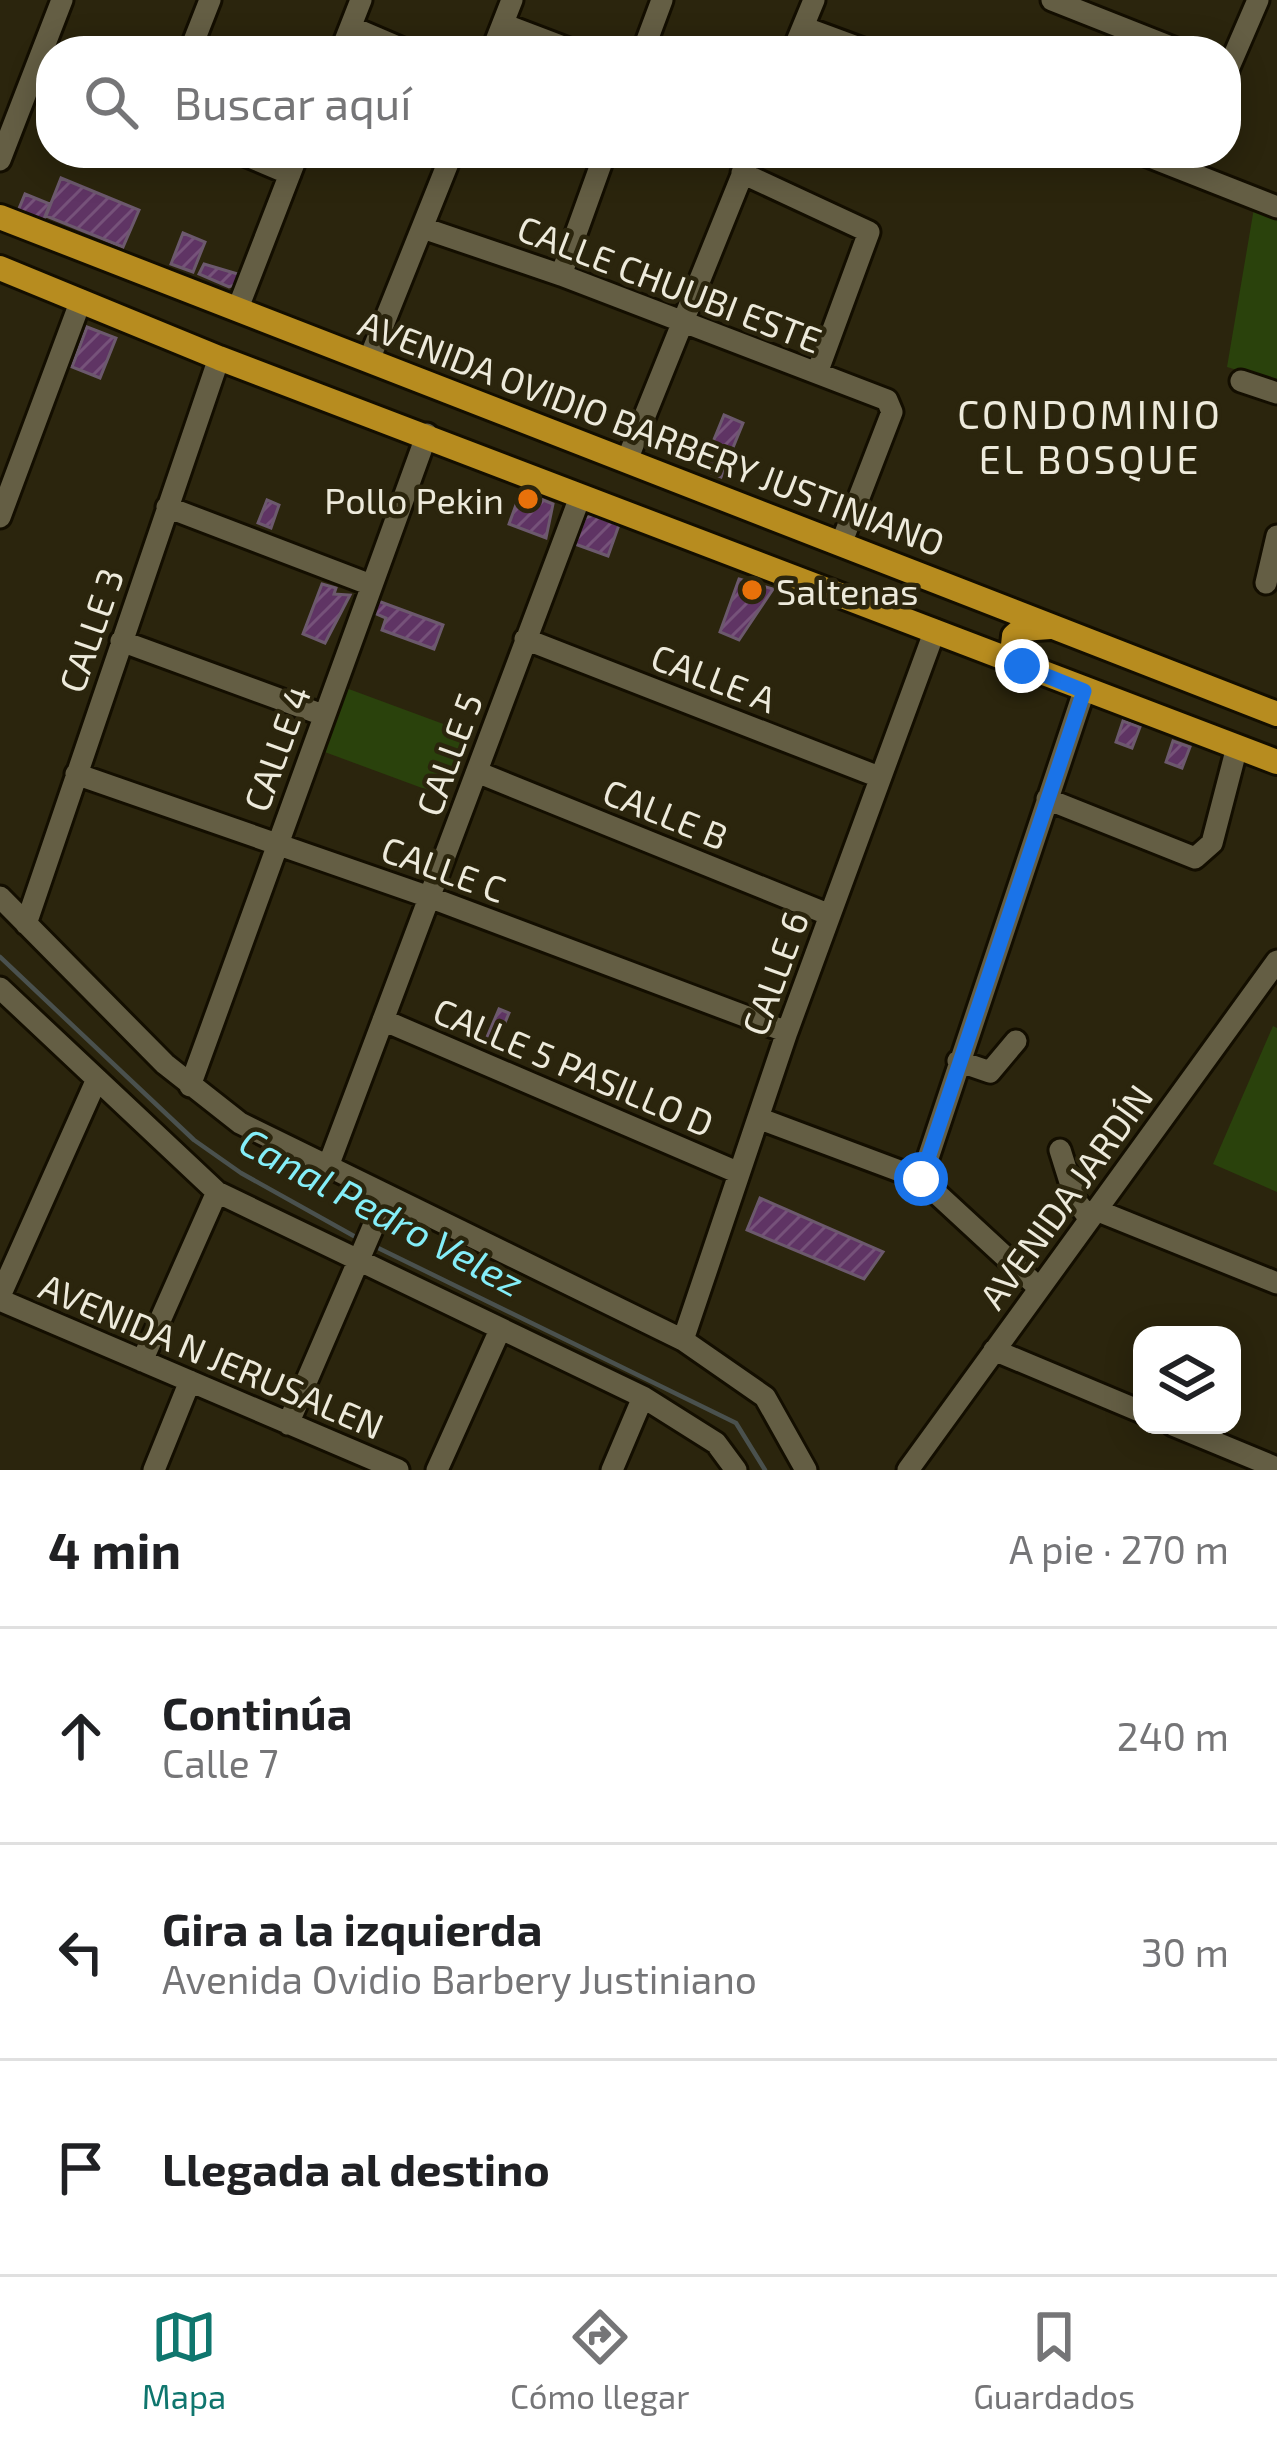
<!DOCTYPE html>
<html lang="es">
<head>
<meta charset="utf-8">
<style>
	body { margin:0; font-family:"Exo 2",sans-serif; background:#f6f6f6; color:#202124 }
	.controls { position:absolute; right:36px; bottom:36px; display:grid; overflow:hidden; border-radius:24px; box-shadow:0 6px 30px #0003 }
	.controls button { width:108px; height:108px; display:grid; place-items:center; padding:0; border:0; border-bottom:3px solid #e0e0e0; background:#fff; color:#202124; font:60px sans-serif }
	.stop { position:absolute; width:36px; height:36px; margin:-27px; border:9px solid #1a73e8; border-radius:50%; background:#fff }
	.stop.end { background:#1a73e8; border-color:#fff; box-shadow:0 3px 12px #0008 }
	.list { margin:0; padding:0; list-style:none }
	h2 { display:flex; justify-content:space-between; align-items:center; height:156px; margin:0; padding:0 48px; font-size:51px }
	h2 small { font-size:39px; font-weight:400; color:#757577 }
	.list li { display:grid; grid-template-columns:78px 1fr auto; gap:36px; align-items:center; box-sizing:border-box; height:216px; padding:0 48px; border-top:3px solid #e0e0e0 }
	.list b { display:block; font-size:45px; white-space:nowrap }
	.list p { margin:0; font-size:39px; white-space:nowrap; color:#757577 }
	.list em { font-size:39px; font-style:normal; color:#757577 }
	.icon { flex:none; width:66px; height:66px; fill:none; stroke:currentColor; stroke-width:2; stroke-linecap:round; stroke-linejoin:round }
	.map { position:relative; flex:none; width:1277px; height:1470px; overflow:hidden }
	.search { position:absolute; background:#fff; box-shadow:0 6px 30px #0003; left:36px; right:36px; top:36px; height:132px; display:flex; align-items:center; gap:30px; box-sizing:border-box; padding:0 42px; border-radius:48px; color:#757577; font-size:45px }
	.sheet { height:804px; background:#fff }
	nav { display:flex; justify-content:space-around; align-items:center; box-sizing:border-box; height:168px; border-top:3px solid #e0e0e0; background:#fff; font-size:33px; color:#757577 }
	nav a { display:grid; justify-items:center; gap:6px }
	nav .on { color:#0f766e }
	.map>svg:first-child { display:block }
	.park { fill:#2a420c }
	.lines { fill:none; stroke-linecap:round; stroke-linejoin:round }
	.stream { stroke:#4a514e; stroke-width:4.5 }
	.building { fill:url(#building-hatch); stroke:#6c596d; stroke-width:3 }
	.minor-casing { stroke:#130e00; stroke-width:27 }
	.major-casing { stroke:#130e00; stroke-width:30 }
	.minor { stroke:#645e44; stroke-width:21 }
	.major { stroke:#b78c1f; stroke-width:24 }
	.route { stroke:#1a73e8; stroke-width:15 }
	.food-dot { fill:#e8710a; stroke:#2b250d; stroke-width:4.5 }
	.labels { text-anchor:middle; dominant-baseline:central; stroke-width:9; stroke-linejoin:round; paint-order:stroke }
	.street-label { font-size:36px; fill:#edeadb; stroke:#2b250d }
	.poi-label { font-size:36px; fill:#edeadb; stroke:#2b250d; text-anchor:end }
	.neighbourhood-label { font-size:39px; letter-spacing:3px; fill:#edeadb; stroke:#2b250d }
	.water-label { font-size:39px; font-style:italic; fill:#84eef8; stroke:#2b250d }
</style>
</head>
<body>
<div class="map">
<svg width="1277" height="1470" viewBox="0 0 1277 1470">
	<defs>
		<pattern id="building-hatch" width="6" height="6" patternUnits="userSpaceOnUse" patternTransform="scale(3)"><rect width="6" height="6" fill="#5f3464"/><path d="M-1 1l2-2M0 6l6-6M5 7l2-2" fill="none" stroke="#76527a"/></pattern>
	</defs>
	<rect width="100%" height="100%" fill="#2b250d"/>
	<path class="park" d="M1254,208l23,9v165l-50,-15z
		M346,688l119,44 -24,63 -119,-44z
		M1273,1026l4,2v164l-64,-28z"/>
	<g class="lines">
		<path class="stream" d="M0,957l194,183 47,33 120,67
			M372,1245l364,178 29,47"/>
	</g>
	<path class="building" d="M61,178l78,32 -16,37 -77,-31z
		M25,194l25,10 -7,17 -25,-10z
		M183,233l22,9 -12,30 -22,-8z
		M204,264l37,11 -4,9 -8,3 -30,-13z
		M87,327l29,11 -16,40 -28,-11z
		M724,415l19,8 -22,54 -19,-8z
		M521,491l32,13 -7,34 -37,-14z
		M267,500l12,5 -8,23 -13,-5z
		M593,515l26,10 -11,31 -33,-12 10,-26z
		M739,579l34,10 -34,51 -19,-8z
		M322,584l14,4 -2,6 16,1 -25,48 -22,-9z
		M378,601l65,24 -9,24 -52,-19 4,-12 -12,-5z
		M1123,721l17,6 -8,21 -16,-6z
		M1173,741l17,6 -8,21 -16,-6z
		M499,1009l10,4 -15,36 -10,-5z
		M760,1198l123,54 -19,27 -117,-49z"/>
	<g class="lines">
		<g class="minor-casing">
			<path id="minor" d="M1052,0l129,51
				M503,24l71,27
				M351,27l56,24
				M803,27l65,24
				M190,51l20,-51
				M341,51l20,-51
				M492,51l20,-51
				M643,51l19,-51
				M793,51l21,-51
				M1226,74l32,-74
				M240,153l50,21
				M1140,153l137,54
				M0,160l62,-160
				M742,173l127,59 -52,141
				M423,228l138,47 326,125 5,12 -51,132
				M561,275l44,-122
				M238,308l60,-155
				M369,360l83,-207
				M1241,381l36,12
				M627,460l124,-307
				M167,507l204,78
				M0,517l81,-217
				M1266,583l11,-47
				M525,639l354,138
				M121,641l202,74
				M477,772l353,143
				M76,774l353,123 358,135
				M1047,799l148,59 17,-15 25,-96
				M0,897l165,167 75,59 443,217 82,57 41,73
				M26,924l193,-566
				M0,988l217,204 426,205 73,46 20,27
				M383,1020l356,153
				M958,1061l32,11 26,-31
				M190,1086l237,-652
				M758,1118l163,61 118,109
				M1060,1150l16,51 14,18
				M327,1169l253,-672
				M921,1179l163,-488
				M1096,1210l181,73
				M0,1296l97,-217
				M0,1300l398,170
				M683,1340l104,-308 148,-402
				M994,1350l148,62
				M142,1361l75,-169
				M288,1424l97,-225
				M1173,1425l104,43
				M154,1470l36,-89
				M437,1470l62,-138
				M612,1470l31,-73
				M908,1470l369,-509"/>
		</g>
		<g class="major-casing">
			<path id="major" d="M0,217l1277,497
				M0,268l219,90 1058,404
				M1022,666l-10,-11 2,-19 8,-7 28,-2"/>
		</g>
		<use href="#minor" class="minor"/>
		<use href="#major" class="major"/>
	</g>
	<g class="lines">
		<path class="route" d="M921,1179l163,-488 -62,-25"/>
	</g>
	<g class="food-dot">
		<circle cx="528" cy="499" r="12"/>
		<circle cx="752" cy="590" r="12"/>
	</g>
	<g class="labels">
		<g class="street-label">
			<text transform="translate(670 283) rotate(21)">CALLE CHUUBI ESTE</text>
			<text transform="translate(652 432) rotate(21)">AVENIDA OVIDIO BARBERY JUSTINIANO</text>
			<text transform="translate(90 630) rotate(-71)">CALLE 3</text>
			<text transform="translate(714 677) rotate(21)">CALLE A</text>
			<text transform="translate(276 748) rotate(-70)">CALLE 4</text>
			<text transform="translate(448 754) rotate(-70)">CALLE 5</text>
			<text transform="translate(666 813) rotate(22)">CALLE B</text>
			<text transform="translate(444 868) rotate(20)">CALLE C</text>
			<text transform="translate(774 973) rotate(-70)">CALLE 6</text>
			<text transform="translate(574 1066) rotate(23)">CALLE 5 PASILLO D</text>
			<text transform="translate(1065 1196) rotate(-54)">AVENIDA JARDÍN</text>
			<text transform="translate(212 1355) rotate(23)">AVENIDA N JERUSALEN</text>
		</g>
		<g class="poi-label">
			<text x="504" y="499">Pollo Pekin</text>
			<text x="776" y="590" text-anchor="start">Saltenas</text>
		</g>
		<g class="neighbourhood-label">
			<text x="1090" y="413">CONDOMINIO<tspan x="1090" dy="45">EL BOSQUE</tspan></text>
		</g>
		<g class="water-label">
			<text transform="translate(382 1211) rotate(28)">Canal Pedro Velez</text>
		</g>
	</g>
</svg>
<div class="controls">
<button><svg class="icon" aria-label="layers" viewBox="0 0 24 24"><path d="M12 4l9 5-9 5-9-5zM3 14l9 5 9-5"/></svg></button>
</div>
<div class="stop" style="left:921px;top:1179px"></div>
<div class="stop end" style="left:1022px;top:666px"></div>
<div class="search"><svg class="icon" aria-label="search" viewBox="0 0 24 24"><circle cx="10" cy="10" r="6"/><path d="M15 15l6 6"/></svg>Buscar aquí</div>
</div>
<section class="sheet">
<h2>4 min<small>A pie · 270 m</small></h2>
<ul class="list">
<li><svg class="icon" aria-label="ahead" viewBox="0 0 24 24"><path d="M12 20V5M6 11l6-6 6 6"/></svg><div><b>Continúa</b><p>Calle 7</p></div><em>240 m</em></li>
<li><svg class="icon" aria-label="left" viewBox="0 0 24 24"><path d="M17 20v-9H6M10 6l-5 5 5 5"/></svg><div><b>Gira a la izquierda</b><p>Avenida Ovidio Barbery Justiniano</p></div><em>30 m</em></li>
<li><svg class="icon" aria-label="arrive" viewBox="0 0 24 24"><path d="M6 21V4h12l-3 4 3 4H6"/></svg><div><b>Llegada al destino</b></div></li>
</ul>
</section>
<nav>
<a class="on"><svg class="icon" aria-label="map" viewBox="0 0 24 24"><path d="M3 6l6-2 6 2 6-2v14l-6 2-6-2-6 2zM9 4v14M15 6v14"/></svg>Mapa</a>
<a><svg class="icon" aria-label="directions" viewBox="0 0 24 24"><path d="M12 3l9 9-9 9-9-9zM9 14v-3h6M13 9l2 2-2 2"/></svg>Cómo llegar</a>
<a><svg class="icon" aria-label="saved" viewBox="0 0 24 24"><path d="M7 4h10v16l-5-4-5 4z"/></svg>Guardados</a>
</nav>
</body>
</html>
